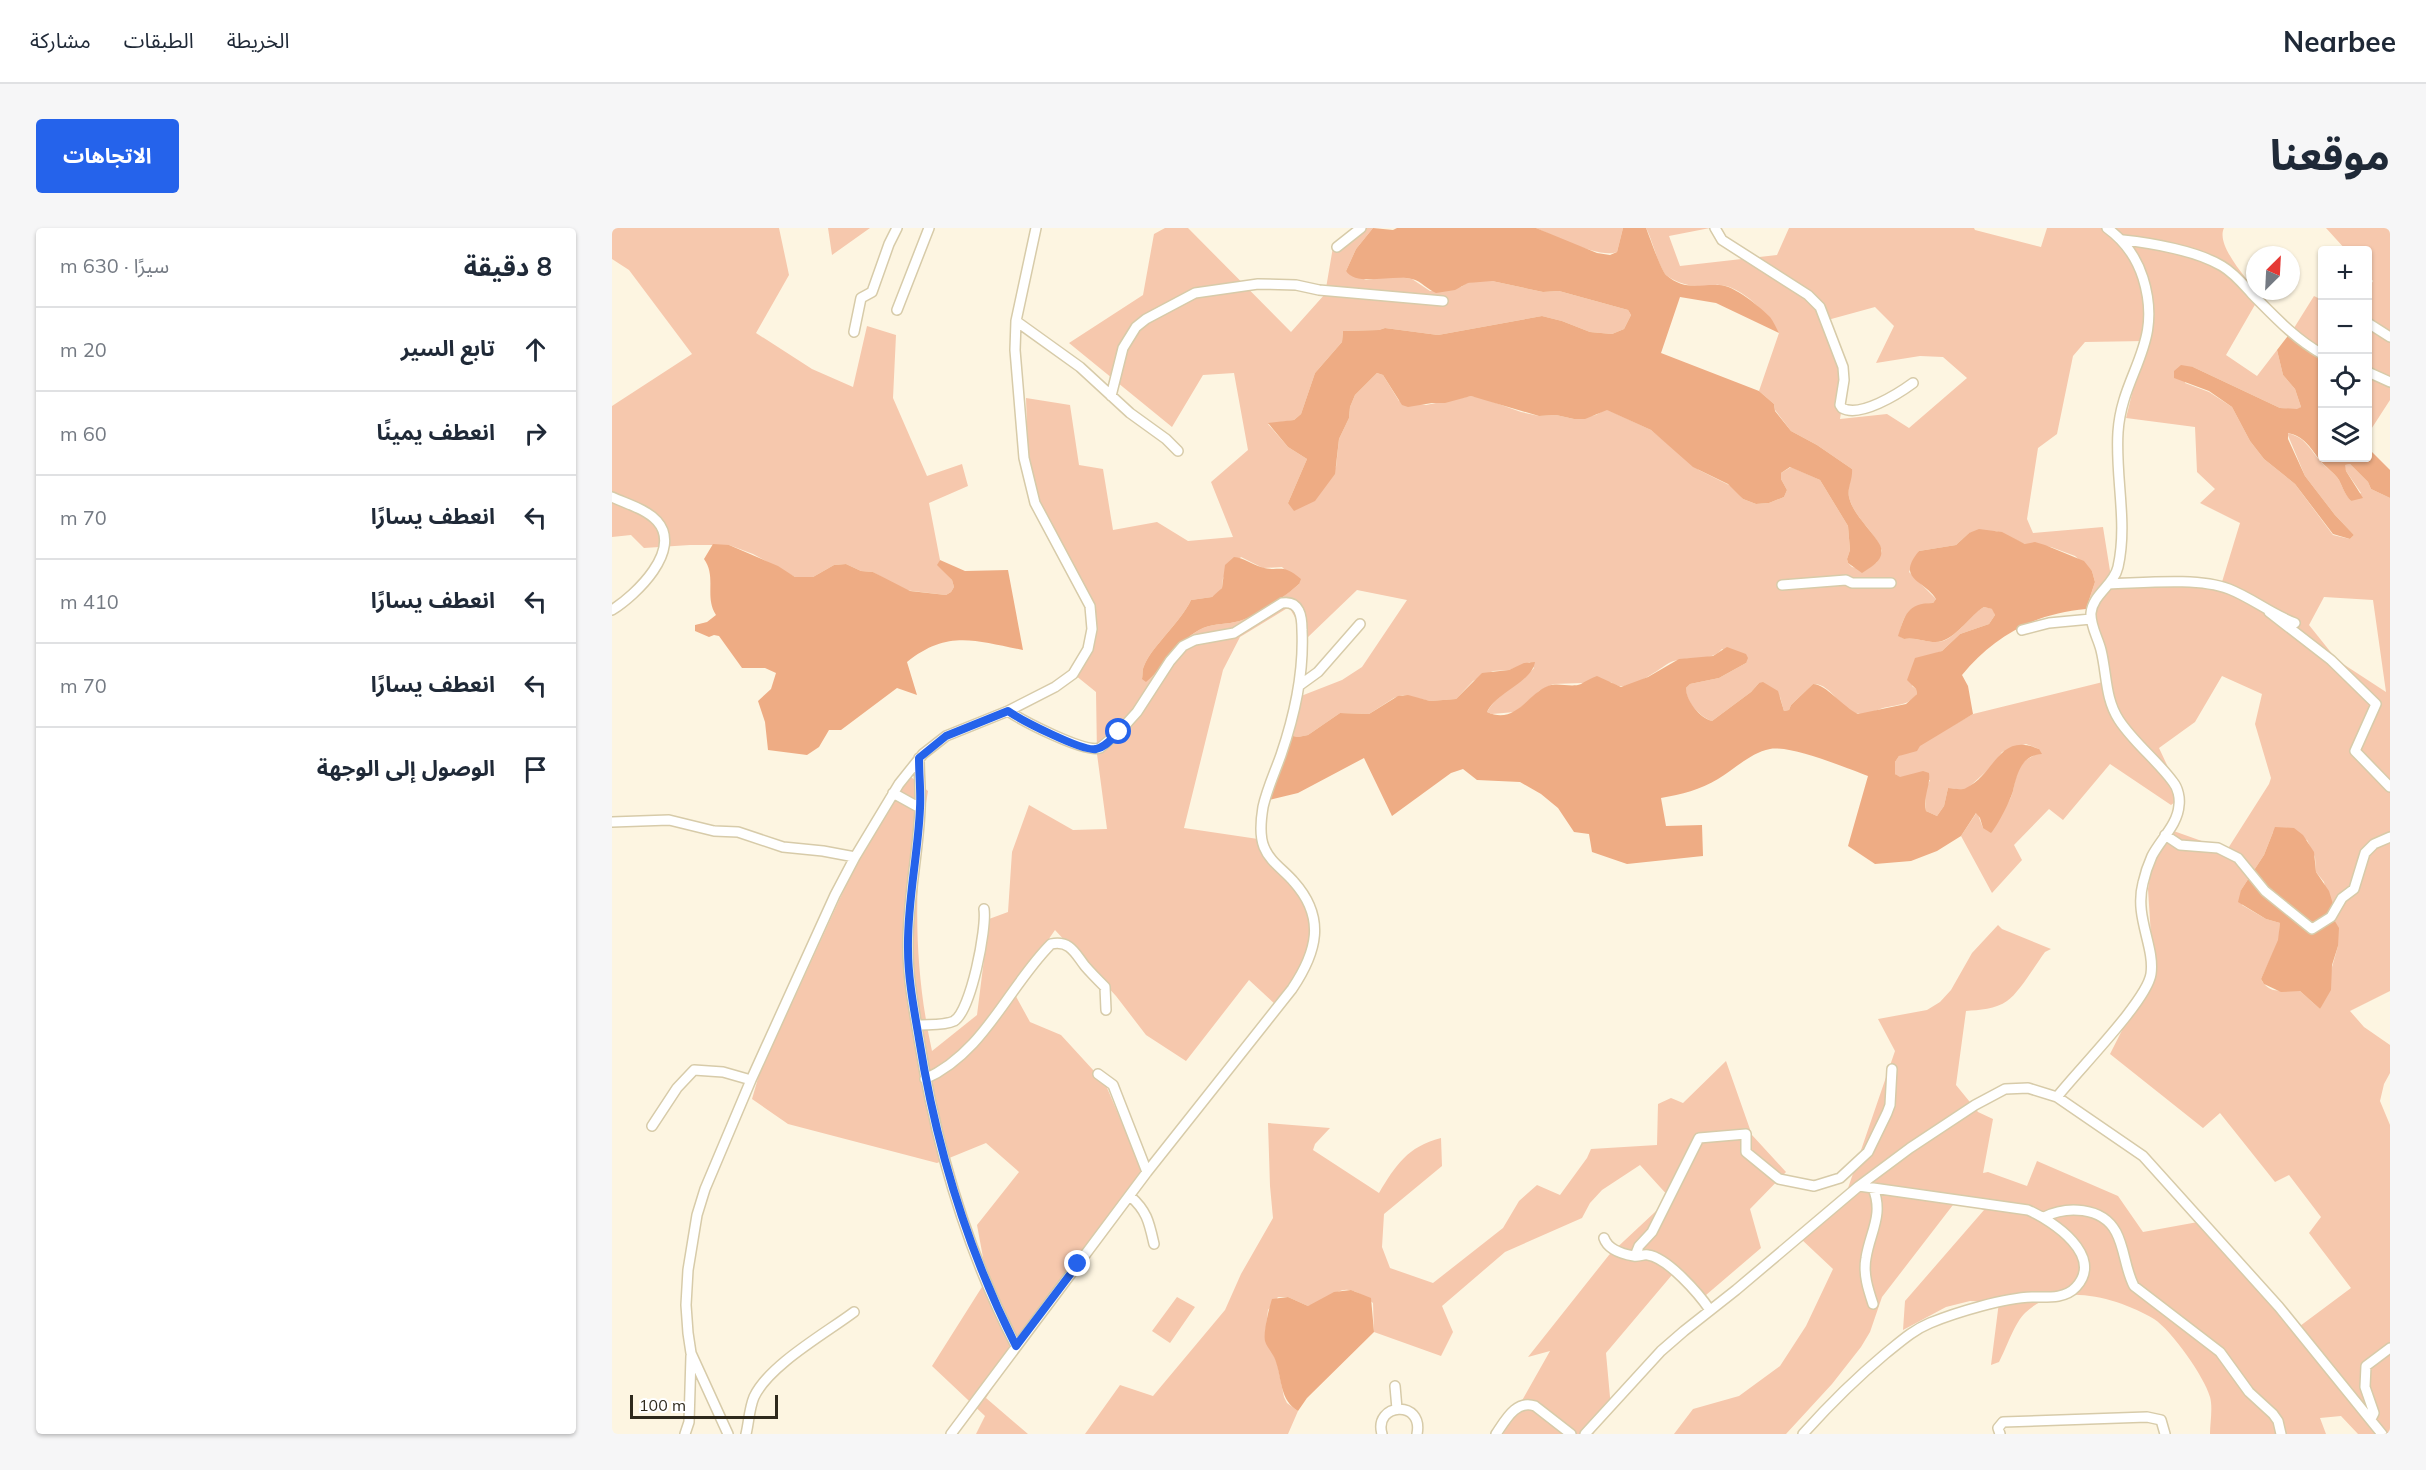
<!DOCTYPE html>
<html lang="ar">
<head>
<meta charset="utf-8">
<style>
	body { margin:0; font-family:Mulish,"Noto Sans Arabic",sans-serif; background:#f6f6f7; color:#1f2937; direction:rtl }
	.controls { position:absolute; right:18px; top:18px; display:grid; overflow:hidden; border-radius:6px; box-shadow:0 2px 4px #0004 }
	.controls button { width:54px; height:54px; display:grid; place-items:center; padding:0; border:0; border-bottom:2px solid #e0e1e3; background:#fff; color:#1f2937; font:30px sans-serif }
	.compass { position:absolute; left:1634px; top:18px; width:54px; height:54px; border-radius:50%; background:#fff; box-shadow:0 2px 4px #0004; rotate:24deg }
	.scale { position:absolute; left:18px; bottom:15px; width:148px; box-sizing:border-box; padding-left:6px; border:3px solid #2e291c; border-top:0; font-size:16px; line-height:21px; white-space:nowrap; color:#2e291c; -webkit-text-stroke:4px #fff; paint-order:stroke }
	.stop { position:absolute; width:18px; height:18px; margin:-14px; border:4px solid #2563eb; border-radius:50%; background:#fff }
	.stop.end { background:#2563eb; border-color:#fff; box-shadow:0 2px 6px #0008 }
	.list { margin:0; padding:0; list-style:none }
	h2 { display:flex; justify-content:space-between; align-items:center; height:78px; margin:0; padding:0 24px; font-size:26px }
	h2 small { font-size:20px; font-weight:400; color:#747a83 }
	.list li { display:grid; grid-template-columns:39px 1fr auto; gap:18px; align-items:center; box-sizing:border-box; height:84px; padding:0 24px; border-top:2px solid #e0e1e3 }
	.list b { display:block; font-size:22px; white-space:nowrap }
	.list em { font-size:20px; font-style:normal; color:#747a83 }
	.icon { flex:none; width:33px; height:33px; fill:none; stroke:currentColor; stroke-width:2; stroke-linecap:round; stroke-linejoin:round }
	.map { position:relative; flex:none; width:1778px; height:1206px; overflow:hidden; direction:ltr; border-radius:6px }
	header { display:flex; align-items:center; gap:36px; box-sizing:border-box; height:84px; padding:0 30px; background:#fff; border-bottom:2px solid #e0e1e3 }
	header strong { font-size:28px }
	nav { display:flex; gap:33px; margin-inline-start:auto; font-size:21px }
	.intro { display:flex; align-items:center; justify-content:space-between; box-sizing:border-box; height:144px; padding:0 36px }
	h1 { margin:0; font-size:42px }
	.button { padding:15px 27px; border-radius:6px; background:#2563eb; color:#fff; font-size:21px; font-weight:700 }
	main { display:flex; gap:36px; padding:0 36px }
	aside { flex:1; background:#fff; border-radius:6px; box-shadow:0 2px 4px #0004 }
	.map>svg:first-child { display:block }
	.green { fill:#f6c8ad; fill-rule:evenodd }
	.forest { fill:#eeac84 }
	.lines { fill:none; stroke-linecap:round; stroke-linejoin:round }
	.minor-casing { stroke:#d7cba9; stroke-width:12 }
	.minor { stroke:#fff; stroke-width:9 }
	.route { stroke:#2563eb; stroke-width:8 }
</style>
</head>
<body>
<header>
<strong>Nearbee</strong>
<nav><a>الخريطة</a><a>الطبقات</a><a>مشاركة</a></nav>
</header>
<div class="intro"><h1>موقعنا</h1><a class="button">الاتجاهات</a></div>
<main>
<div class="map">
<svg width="1778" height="1206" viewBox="0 0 1778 1206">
	<rect width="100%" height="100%" fill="#fdf5e1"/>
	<path class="green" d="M0,0h167l10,47 -33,58 56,36 41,18 14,-61 29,9 -3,63 34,78 35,-12 6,22 -39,17 11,57 -2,5 14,15 2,7 -3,5 -5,3 -42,-5 -31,-18 -12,-1 -15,-7 -12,1 -21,12h-18l-42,-23 -24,-9h-39l-46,3 -13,-13 -19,2v-131l80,-52 -63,-84 -17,-11z
		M216,0h42l-38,27z
		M553,0h23l103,104 34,-38 8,-47 27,-19h13l-17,21 -10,22 20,9 29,-4 17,3 18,12 31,-4 6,-4 11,-2h14l51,11 16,-1 69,19 3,5 -7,14 -12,5 -22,-2 -28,-11 -20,-5 -104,19 -53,-7 -6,2 -36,1 -1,11 -27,31 -14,41 -7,6 -26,4 20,23 19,12 -19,44 48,-36 3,-28 10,-21 1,-11 5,-12 22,-22 6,2 16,26 27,4 45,-9 11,2 39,14 18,4 17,-1 18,4 22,-4 10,-6 45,21 48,40 34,17 10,12 13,5 13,-1 15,-6 3,-7 -6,-11v-6l10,-6 29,13 28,46 2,24 -3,9 1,4 4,4 14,3 11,-8 5,-11c-7,-20 -28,-33 -33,-54 -2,-8 2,-19 3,-28l-35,-24 -26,-14 -16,-21 -1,-6 -15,-13 20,-58c-11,-18 -36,-47 -60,-48 -3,-1 -6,1 -9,1 -16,1 -31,-1 -44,-11 -7,-7 -14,-36 -20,-47h64l-41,8 11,30 97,-11 12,-27h185l1,2 66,17 6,-19h177c-9,18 26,54 36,68l-34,59 31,21 20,-26 6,25 12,14 6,18 -4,3 -17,-2 -87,-41h-5l-3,16 24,9 23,15 18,34 14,18 31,25 38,51 17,4 4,-4 -19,-20 -30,-39 -18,-43c19,4 23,17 35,30 5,5 13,11 17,17 4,8 6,14 12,21l10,-8 -15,-22 -2,-6 6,-1 18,18 3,7 19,9v493l-40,20 14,16 26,18v28l-6,11 -4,17 10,24v309h-32l-17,-18 -21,2 6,16h-116c0,-11 3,-26 0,-37 -6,-21 -38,-66 -56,-78 -36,-21 -96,-39 -129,-6 -10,9 -19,36 -26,49l-8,3 8,-63 -29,-1 -24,6 -43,23 2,-29 79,-91 -28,-9 -74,96 -12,35 -9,15 -29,37 -46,50h-112l19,-25 46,-13 41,-30 26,-40 27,-57 -33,-31 47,-47 48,-140 -17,-32 49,-9 13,-8 11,-12 21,-37 26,-28 4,4 49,20 -6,3c-9,12 -26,41 -38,49 -11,8 -28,9 -41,10l-10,74 22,27 15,7 -10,54 5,-1 39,14 10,-25 81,35 25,36 55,-10 102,104 51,-38 -42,-55 12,-16 -32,-42 -14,7 -55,-69 -17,15 -93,-74 39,-77 2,-41 -3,-47 6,-36 14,-24 59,21 42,-66 2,-6 -16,-54 7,-30 -40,-18 -27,46 -36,26 23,49 -11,8 -61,-41 -47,56 -14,-11 -35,36 8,15 -30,33 -31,-57 16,-24 6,16c11,-10 26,-20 30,-37 2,-9 3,-19 9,-27 5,-7 14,-7 17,-15l-13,-5 -24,8 -10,14 -24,22 -5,2 -15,-2 -4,18 -7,10 -11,-5 -1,-20 5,-11 -30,-2 -5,-4v-12l4,-6 74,-42 138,-34 -25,-71 9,-27 -3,-11 -17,-15 -24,-9 -26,-3 -29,-13 -27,2 -13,12 -37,6 -10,21 27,27 -3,4c-25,3 -29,10 -34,33l5,3c12,-3 27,6 39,2 16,-6 26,-26 41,-34l9,2 2,6 -6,9 -29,10 -18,17 -11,4 -19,31 4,3 1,5c-9,11 -16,10 -29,13 -9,1 -19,8 -28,7 -20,-2 -28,-31 -47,-30l-22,21 -2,5 -5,1 -4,-14 -21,-14 -8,9 -39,29c-12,-4 -27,-20 -26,-33l4,-4 29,-6 27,-15 -24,-14c-12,15 -36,5 -53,14 -13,8 -44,33 -58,19l-58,2 -14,7 -24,21 -23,2 -5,-2c11,-19 33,-28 47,-44l-4,-6 -21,8 -16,1 -20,10 -17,18 -26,2 -27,-6 -9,3 -25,16 -29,-1 -32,22 -10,2 -10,-2 13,-39 41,-16 20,-13 45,-67 -50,-10 -50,48 -18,-31 -49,30 -17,33 -39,158 74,11 51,66 3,47 -36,53 -27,-25 -63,81 -40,-26 -30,-39 -61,-66 -42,61 17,31 31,13 44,48 37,87 -117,166 -39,62 42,36h-52l9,-18 -53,-50 55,-87 -10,-54 42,-53 -33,-29 -49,20 -149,-39 -36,-25 18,-62 23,-36 70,-153 42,-76 23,19c-15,88 -15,173 4,260l45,-36 12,-96 19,-7 4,-60 17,-47 44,25 34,-1 -10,-75 -1,-62 -21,-17c11,-25 14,-46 10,-72l-56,-120 -3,-85 44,7 9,60 24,4 10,61 44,-8 31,19 45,-4 -22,-55 37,-32 -14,-77 -31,2 -31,52 -103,-84 74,-48 11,-61zM1263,79l19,19 -18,37 44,-7 23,1 24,21 -58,50 -22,-14 -47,5 6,-37 -1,-22 -21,-39zM1533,113l-19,77 69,9 2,45 18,17 -15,14 40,20 -18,59 -111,-5 -8,-50 -70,6 -6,-14 11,-71 19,-14 16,-78 12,-14zM629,329l22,11 19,-1 17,17c-13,12 -47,35 -64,38 -13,3 -23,1 -36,8 -21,12 -39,33 -57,49 1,-5 0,-9 2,-13 8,-20 37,-44 47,-66l21,-3 6,-4 4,-5 1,-10zM1712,369l49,3 13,92 -49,-32 -28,-35zM1661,604l34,8 8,17 1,15 8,10 14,64 -18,63 -20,-18c-15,-3 -30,6 -39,-12l18,-39 1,-17 -14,-4 -24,-14 -1,-15 23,-35z
		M924,0h87l-6,24c-17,7 -63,-16 -81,-24z
		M1714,0h64v172l-22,34v-145l5,-8 -5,-6v-25h-22z
		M1702,68l8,4v62l-13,-22 -15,-12z
		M1114,833l26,74 34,37 -36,37 11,39 -62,53 -22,-32 -71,84 5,55 -18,26h-90l47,-83 -22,6 81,-102 61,-57 -30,-33 -38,25 -12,13 -8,15 -77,34 -63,54 11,26 -12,24 -67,-24 -1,-29c-36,-29 -35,-2 -65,3l-20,-9h-10l-10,13 -3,25 12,28 7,34 3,6 11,8 -10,23h-203l35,-49 33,11 72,-86 16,-36 32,-56 -3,-32 -2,-63 62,5 -15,16 -2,6 66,43c17,-28 28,-46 62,-55l1,28 -58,48 -2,33 8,21 43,15 70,-55 16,-27 18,-16 23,10 27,-37 4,-9 66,-4 1,-41 13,-6 12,5z
		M565,1069l18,10 -25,36 -18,-12z"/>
	<path class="forest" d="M761,0l20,2 4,-2h139l61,25 13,2 7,-3 6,-24h23c4,10 15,42 20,47 19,16 32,9 53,10 15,0 41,22 51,32 4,5 6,11 9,16l-63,-30 -36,-6 -19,56 98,38 15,13 1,7 16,20 26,14 35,24c1,10 -5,19 -3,28 4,18 22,32 31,48 6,14 -7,21 -18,28l-14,-10 -1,-4 3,-9 -2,-24 -28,-46 -30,-13 -9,6v6l6,11 -3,7 -15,6 -13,1 -13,-5 -15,-15 -35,-17 -42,-37 -44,-20 -22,9h-11l-18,-4 -17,1 -68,-20 -26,7h-13l-24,4 -6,-2 -19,-30 -6,-2 -22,22 -5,12 -1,11 -10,21 -4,35 -20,27 -21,10 -6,-8 19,-44 -19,-12 -20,-24 26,-3 7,-6 14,-41 27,-31 1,-11 36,-1 6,-2 53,7 104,-19 20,5 28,11 22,2 12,-5 7,-14 -3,-5 -69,-19 -16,1 -51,-11 -24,2 -13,7 -19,3c-8,-3 -15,-12 -24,-14 -19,-5 -56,8 -66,-8l10,-22z
		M1682,100l15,12 13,22v96h46v-10l22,22v28l-19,-9 -3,-7 -18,-18 -5,1 1,6 17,27 -12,3c-6,-6 -8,-13 -12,-21 -4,-7 -14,-13 -20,-21 -9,-12 -15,-23 -31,-26v6l17,37 30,39 19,20 -4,4 -17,-5 -38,-50 -31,-25 -14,-18 -18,-34 -23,-16 -35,-13v-7l7,-6 12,2 87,41 17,1 4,-2 -6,-18 -12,-14 -6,-25z
		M1367,301l23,3 23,12 10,-2 10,3 39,16 8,10 3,11 -9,27c-50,4 -92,27 -124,66l6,11 5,28 -53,32 -3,5 -18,5 -4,6v12l5,3 23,-6 6,2c2,11 -6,23 -3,38l11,5 7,-10 4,-18c6,0 13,3 18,0 30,-14 32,-57 73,-39l3,5c-21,1 -25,20 -29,37 -2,8 -16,36 -22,42l-8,-5 -3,-10 -4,-5 -15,23 -24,15 -26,10 -36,3 -27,-18 20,-70c-21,-8 -78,-31 -98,-27 -20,4 -35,20 -52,30 -18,11 -36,15 -57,19l5,28 36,-1 1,31 -76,8 -35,-12 -3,-18 -15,-2 -16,-24 -17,-14 -21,-12 -43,-2 -14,-11 -12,4 -59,43 -28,-58 -66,35 -33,8 23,-66 10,2 10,-2 32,-22 29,1 29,-18 10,-1 22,6 26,-2 26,-26 27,-3 15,-7 11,-1c-3,20 -38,30 -48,50 29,13 40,-18 61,-26 10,-4 23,2 33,-2 5,-3 10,-6 16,-8l24,11 27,-10 31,-18 34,-3 14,-9 19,7 2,4 -2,5 -27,15 -29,6 -4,4c0,13 14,30 26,33l39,-29 8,-9 4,-1 15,9 6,20 5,-1 2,-5 22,-21c13,0 30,23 45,30l48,-10 11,-10 -1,-5 -9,-9 8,-22 27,-7 18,-17 29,-10 6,-9 -3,-6 -8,-2c-15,9 -25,28 -42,34 -11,4 -26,-5 -38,-2l-6,-3c7,-21 9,-33 35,-33l3,-4c-11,-19 -41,-19 -17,-48l37,-6 13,-12z
		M101,316l16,1 49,21 17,11h18l21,-12 12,-1 15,7 12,1 37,19 36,4 5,-3 3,-5 -2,-7 -15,-15 3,-5 25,11 43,-1 15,80c-47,-9 -75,-21 -116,12l10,33 -20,-7 -56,42h-12l-10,17 -12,8 -39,-5 -3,-28 -7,-21 13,-12 5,-16 -11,-5h-23l-23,-32 -5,-1 -5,2 -14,-6v-6l12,-3 9,-7c-12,-18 1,-38 -12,-56z
		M622,329c10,1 17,7 27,10 18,6 20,-5 40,12l-2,5c-13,12 -46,35 -64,38 -13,3 -23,1 -36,8 -22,12 -34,36 -53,52l-4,-3c1,-5 0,-9 2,-13 8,-20 37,-44 47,-66l21,-3 10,-9 3,-23z
		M1663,599l19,1 9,7 11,17 2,20 13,19 4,13v14l6,10 -1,18 -6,19 -1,25 -11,19 -20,-18 -19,1 -17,-8 -3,-5 17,-39 2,-17 -14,-4 -28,-17 3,-12 23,-35z
		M739,1062l20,8 3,34 -67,66 -9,13c-18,-11 -16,-31 -22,-49 -2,-8 -9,-14 -11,-21 -2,-8 4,-33 7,-42l16,-2 20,9 26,-14z"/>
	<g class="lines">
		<g class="minor-casing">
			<path id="minor" d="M1103,0l7,12 86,55 12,12 23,60 1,13 -4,25 2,3c18,10 56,-14 71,-25
				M1511,12c29,3 74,11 99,26 12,7 21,18 30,28 22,22 43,45 70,60
				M725,19l24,-19
				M285,82l32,-82
				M404,93l64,46 50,46 36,26 12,12
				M1756,95l22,14
				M242,104l7,-34 11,-6 17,-48 8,-16
				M1756,144l22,10
				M499,168l12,-48 13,-21 10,-8 49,-26 63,-9 38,1 23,5 124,11
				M0,269c15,7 34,12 45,24 26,29 -21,74 -45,89
				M1497,356c34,-1 89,-7 120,5 23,9 42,25 66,34
				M1170,357l64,-5 6,3h39
				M1657,384l62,48 45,44 -21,47 35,36
				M1410,402l27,-7 42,-4
				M688,457l18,-13 42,-48
				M307,530c0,17 2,34 1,51 -2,47 -13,93 -12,140 0,30 6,60 11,90 17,107 47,210 97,307
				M281,565l27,15
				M0,594l57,-2 45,11 24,1 45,15 40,4 32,6
				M1553,607l15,10 38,3 20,10 27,33 47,38 19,-12 11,-19 12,-9 11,-36 9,-9 16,-7
				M305,797c11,-1 27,1 37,-4 17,-10 33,-93 30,-112
				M486,846l15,11 34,87
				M313,851c59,-26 83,-92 126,-135 19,-4 24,9 34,22 6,7 13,14 20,21l1,23
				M1445,869l86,59 136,151 103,127
				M40,898l25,-38 17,-18 29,2 28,8
				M1261,960c11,27 -3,44 -7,70 -3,16 2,31 7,46
				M518,968c17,15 19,26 24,48
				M1432,989c22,-11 58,-11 72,15 9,17 9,37 18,54l86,66 29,40 24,22 5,7 3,13
				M992,1010c4,12 18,16 30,18 5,1 9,-2 14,-1 20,3 51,39 62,55
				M1023,1028l4,-10 13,-14 47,-94 47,-4v18l33,27 35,7 26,-8 28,-26 19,-39 3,-8 2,-36
				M783,1158l2,23
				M1759,1191l3,-6 -9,-26 1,-21 24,-18
				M73,1206l4,-12 2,-66
				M116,1206l-37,-81 -3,-20 -2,-28 2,-35 9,-55 8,-26 46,-109 84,-185 20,-38 44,-73 24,-30 23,-18 62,-25 47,-24 18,-13 15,-25 4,-20 -2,-23 -55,-103 -11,-45 -9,-108 1,-29 20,-93
				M134,1206c3,-12 3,-25 8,-37 15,-32 72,-64 100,-85
				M339,1206l196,-262 145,-183c25,-37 34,-71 2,-107 -10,-12 -24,-20 -30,-35 -5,-12 -3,-28 -1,-40 4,-18 12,-35 18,-52 14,-41 23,-81 21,-125 0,-13 -2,-30 -20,-27l-48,30 -39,7 -12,6 -13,15 -33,51 -18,20 -19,16c-16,5 -77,-27 -92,-37
				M770,1206c-9,-31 42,-35 35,0
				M884,1206c9,-13 20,-35 39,-28l36,28
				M973,1206l76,-83 23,-20 52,-41 123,-104 51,-38 65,-43 30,-16 23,-1 29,9c20,-26 90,-96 94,-123 4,-28 -17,-57 -8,-91 2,-9 5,-18 9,-27 9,-17 26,-32 27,-51 1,-7 -1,-17 -6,-23 -16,-22 -39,-39 -54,-62 -14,-21 -12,-46 -18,-70 -3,-12 -11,-25 -10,-37 2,-19 23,-28 27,-46 10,-45 -3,-90 0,-135 4,-60 46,-87 25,-154 -7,-22 -18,-37 -36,-50
				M1191,1206c26,-29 52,-55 82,-80 15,-12 28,-24 45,-31 27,-11 74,-25 102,-26 15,0 33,2 44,-10 29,-31 -23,-66 -48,-77l-169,-24
				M1388,1206l-2,-6 5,-6 144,-5 14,3 4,14"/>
		</g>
		<use href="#minor" class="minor"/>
	</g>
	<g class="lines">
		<path class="route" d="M466,1036l-62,82c-49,-97 -80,-200 -97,-307 -5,-30 -11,-60 -11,-90 -1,-47 10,-93 12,-141 1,-16 -1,-33 -1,-50l27,-22 62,-25c13,9 75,41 88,38 9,-1 16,-11 23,-17"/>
	</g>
</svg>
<div class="controls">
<button>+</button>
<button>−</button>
<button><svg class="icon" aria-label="locate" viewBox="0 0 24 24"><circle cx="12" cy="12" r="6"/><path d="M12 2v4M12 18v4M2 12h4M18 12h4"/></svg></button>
<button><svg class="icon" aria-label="layers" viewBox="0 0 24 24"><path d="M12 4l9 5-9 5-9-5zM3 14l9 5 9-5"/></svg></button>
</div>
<svg class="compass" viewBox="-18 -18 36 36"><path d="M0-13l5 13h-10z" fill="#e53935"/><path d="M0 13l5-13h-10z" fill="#747a83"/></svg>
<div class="scale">100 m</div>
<div class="stop" style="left:507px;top:504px"></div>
<div class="stop end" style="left:466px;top:1036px"></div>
</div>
<aside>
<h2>8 دقيقة<small>سيرًا · 630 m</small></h2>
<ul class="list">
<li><svg class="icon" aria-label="ahead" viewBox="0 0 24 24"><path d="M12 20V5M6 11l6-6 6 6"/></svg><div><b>تابع السير</b></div><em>20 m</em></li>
<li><svg class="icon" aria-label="right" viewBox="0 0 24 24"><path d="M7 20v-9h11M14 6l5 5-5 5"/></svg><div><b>انعطف يمينًا</b></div><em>60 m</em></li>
<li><svg class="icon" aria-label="left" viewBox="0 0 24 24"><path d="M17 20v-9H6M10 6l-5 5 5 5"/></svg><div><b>انعطف يسارًا</b></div><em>70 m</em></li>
<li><svg class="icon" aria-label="left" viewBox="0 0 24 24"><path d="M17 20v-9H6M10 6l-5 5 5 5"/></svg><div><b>انعطف يسارًا</b></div><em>410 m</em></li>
<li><svg class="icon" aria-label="left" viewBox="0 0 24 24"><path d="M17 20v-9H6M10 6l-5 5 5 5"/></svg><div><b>انعطف يسارًا</b></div><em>70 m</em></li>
<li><svg class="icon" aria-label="arrive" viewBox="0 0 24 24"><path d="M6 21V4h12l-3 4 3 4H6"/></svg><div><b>الوصول إلى الوجهة</b></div></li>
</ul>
</aside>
</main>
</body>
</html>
